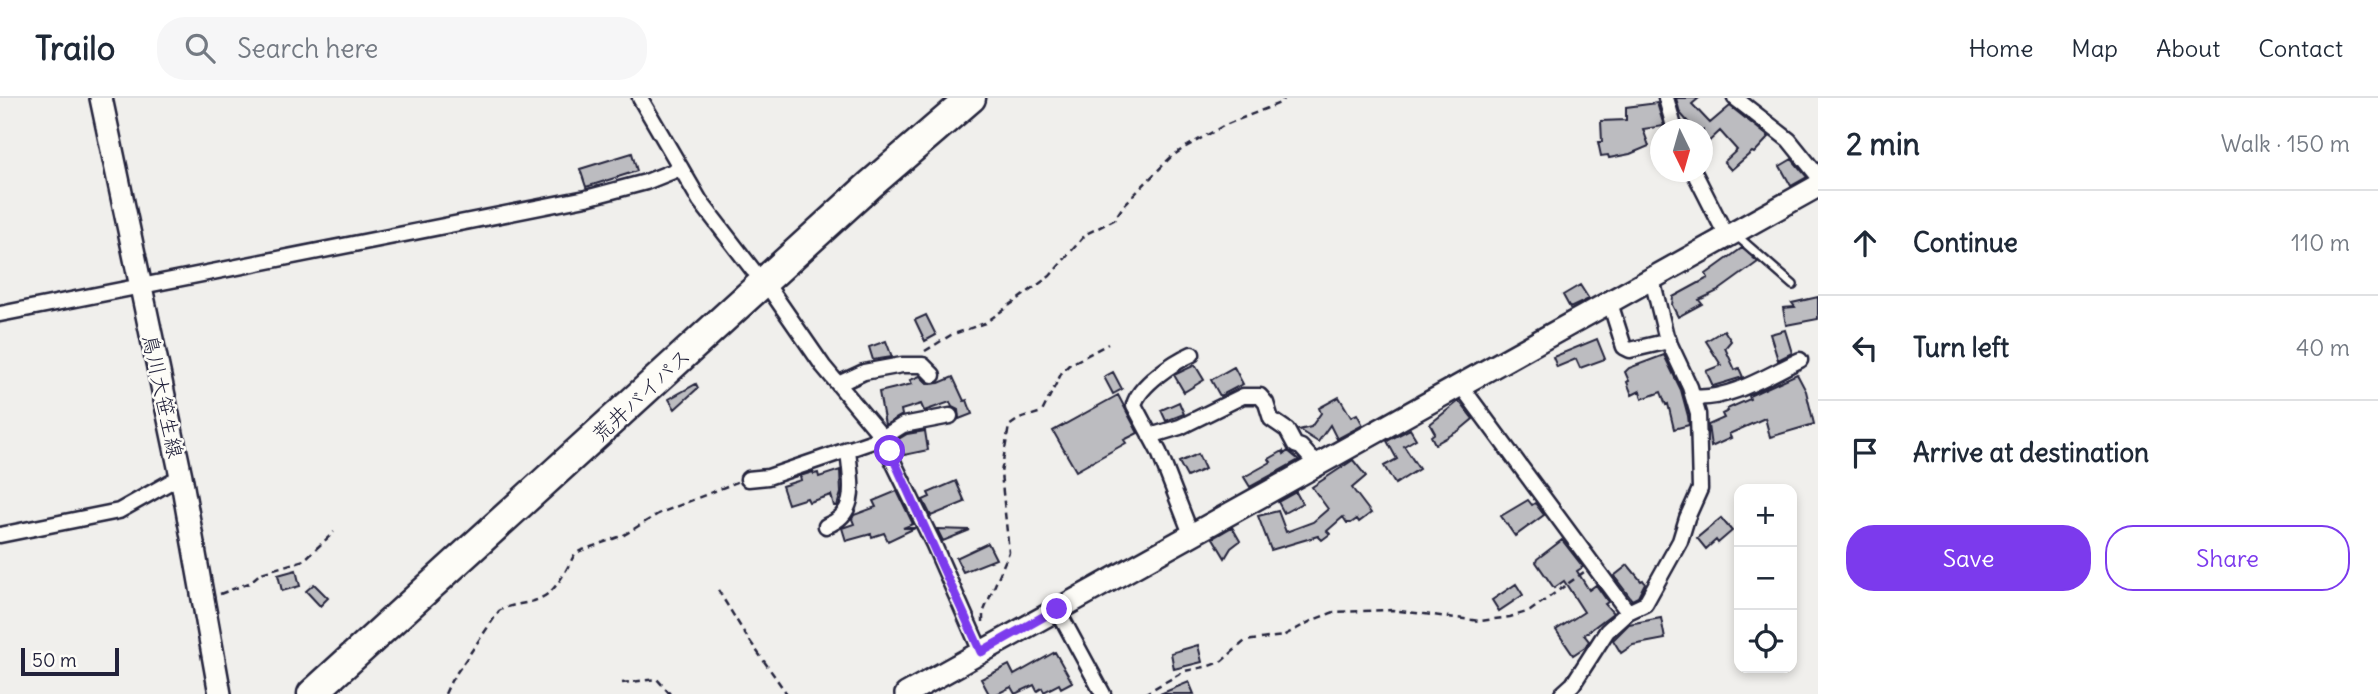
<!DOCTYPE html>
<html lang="en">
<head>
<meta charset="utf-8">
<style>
	body { margin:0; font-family:Delius,"Klee One",sans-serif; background:#f6f6f7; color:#1f2937 }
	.controls { position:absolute; right:21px; bottom:21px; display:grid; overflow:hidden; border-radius:14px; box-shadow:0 4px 10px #0003 }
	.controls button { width:63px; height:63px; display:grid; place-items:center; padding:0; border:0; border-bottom:2px solid #e0e1e3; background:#fff; color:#1f2937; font:35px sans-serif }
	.compass { position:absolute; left:1650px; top:21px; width:63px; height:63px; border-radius:50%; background:#fff; box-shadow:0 4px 10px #0003; rotate:175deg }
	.scale { position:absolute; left:21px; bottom:18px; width:98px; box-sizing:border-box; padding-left:7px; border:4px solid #22223b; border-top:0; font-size:19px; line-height:24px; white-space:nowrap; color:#22223b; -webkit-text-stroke:5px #fdfcf7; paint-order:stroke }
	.stop { position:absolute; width:21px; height:21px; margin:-16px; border:5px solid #7c3aed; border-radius:50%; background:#fff }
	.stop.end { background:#7c3aed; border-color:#fff; box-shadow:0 2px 7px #0008 }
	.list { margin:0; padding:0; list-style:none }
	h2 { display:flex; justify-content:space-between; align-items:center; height:91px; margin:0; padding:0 28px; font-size:30px }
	h2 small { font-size:23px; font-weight:400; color:#747a83 }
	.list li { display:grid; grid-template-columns:46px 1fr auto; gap:21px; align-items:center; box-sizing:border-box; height:105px; padding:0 28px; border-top:2px solid #e0e1e3 }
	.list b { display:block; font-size:26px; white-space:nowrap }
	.list em { font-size:23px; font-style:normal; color:#747a83 }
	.actions { display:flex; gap:14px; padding:21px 28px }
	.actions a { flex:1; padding:16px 0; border:2px solid #7c3aed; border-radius:28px; text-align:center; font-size:24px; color:#7c3aed }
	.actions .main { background:#7c3aed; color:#fff }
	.icon { flex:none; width:38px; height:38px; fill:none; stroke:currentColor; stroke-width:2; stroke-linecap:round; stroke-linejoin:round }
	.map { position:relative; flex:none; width:1818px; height:596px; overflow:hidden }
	header { display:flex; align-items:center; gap:42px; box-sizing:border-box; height:98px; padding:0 35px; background:#fff; border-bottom:2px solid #e0e1e3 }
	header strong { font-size:33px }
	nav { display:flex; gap:38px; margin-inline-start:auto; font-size:24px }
	.search { width:490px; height:63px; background:#f6f6f7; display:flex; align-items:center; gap:18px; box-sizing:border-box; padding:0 24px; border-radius:28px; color:#747a83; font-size:26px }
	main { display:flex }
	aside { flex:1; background:#fff }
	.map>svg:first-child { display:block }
	.building { fill:#bcbcc0; stroke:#22223b; stroke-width:2 }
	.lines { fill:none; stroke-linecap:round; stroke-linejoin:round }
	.lane-casing { stroke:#22223b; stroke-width:12 }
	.street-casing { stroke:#22223b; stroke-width:19 }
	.secondary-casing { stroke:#22223b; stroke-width:26 }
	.highway-casing { stroke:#22223b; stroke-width:33 }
	.path { stroke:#22223b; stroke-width:2.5; stroke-dasharray:7 5; stroke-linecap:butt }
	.lane { stroke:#fdfcf7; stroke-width:7 }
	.street { stroke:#fdfcf7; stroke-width:14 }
	.secondary { stroke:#fdfcf7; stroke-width:21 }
	.highway { stroke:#fdfcf7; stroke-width:28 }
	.route { stroke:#7c3aed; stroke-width:9 }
	.labels { text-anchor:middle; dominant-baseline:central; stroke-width:5; stroke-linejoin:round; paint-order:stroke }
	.street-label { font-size:21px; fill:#22223b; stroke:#fdfcf7 }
</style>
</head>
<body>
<header>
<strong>Trailo</strong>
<div class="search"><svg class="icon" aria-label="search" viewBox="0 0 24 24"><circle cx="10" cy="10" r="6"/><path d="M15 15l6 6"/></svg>Search here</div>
<nav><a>Home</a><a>Map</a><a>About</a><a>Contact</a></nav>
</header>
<main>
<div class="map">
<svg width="1818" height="596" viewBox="0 0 1818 596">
	<rect width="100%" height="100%" fill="#f0efec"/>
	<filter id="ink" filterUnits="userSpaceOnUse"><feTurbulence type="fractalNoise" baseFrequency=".0143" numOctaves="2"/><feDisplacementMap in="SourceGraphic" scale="14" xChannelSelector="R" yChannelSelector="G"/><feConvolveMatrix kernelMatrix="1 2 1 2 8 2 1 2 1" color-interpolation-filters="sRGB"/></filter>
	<g filter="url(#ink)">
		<path class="building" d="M1676,0h23l-7,6 18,19 20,-17 39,31 -15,16 -2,-1 -21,18 -7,-8 13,-12 -17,-19 -17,16v-17h-8l-15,-17z
			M1657,5l7,23 -21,3 6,17 -19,8 -21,4 -1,-3 -7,1 -3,-14h4l-1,-21 25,-1v-13z
			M632,55l5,18 -51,16 -6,-18z
			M1792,61l15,18 -16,9 -11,-20z
			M1742,150l16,14 -40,29 -19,9 3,4 -24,13 -6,-12 1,-8 35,-19 -2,-4z
			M1580,187l9,14 -19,9 -7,-13z
			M1818,199v22l-32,6 -3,-17 12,-1 -3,-4z
			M926,217l10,20 -11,6 -10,-21z
			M1724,232l7,11 -6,7 10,22 4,-2 4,9 -30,9 -7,-15 15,-6 -15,-24z
			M1785,232l7,23 -14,7 -8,-26z
			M1597,241l8,20 -25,9 -4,-9 -19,8 -4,-10z
			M886,243l6,16 -19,3 -4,-13z
			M1664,257l17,35 7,26 1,9 -15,4 -6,-25 -2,1 -5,-13 -19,7 -2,-8 -8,4 -5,-13 2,-1 -4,-9 4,-4z
			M1195,267l9,15 -20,12 -10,-17z
			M1234,269l9,17 -23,12 -9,-16z
			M1113,274l9,17 -9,5 -9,-17z
			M1797,276l9,17 8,33 -44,13 -5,-19 -36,16 2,4 -20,9 -3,-22 16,-7 -2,-4 6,-3 -1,-2 23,-10 -1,-3z
			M920,278l8,8 11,-1 14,-6 11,24 3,-1 5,14 -13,5 -1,-9 -6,-3 -2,-5 -26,9 -3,-7 -20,6 1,5 -17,10 -6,-33 33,-8 -2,-4z
			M696,286l2,4 -23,21 -6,-10z
			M1118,297l20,38 -14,7 2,3 -50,28 -23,-40z
			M1339,299l12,20 6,-3 6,11 -26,14 -7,-14 -12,17 -19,-12 12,-3 10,-14 -2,-5z
			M1459,303l14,18 -13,11 -25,14 -4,-8 4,-3 -5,-9z
			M1179,304l5,12 -18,7 -5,-11z
			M1410,331l6,10 -12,7 15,23 -24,15 -11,-18 13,-7 -10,-18z
			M925,333l3,19 -24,5 -1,-4h-4l-2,-11 10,-6z
			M1283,353l1,3 4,-3 11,9 -49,27 -6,-10 27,-15 -2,-3z
			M1198,356l7,15 -18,8 -8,-15z
			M1353,362l13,16 -14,12 19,25 -12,9 -2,-3 -6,4h-4l-4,-6 -16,14 3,3 -8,6 -4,-4 -47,14 -13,-34 20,-5 8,21 27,-10 15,-13 -16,-22z
			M840,372l1,23 -4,13h-3l-3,-11 -22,7 -2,-4 -19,6 -6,-18 19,-6 -1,-4 13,-4 1,2 4,-1 1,4z
			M956,383l9,21 -34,14 -8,-16 7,-3 -2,-4z
			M897,393l16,33 -10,4h12l-27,13 -4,-8 -12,4 -1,-3 -25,7 -4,-13 12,-4 -2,-5 2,-4 22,-8 -3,-6z
			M1296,394l6,11 -18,10 -6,-11z
			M1528,402l4,5 3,-2 9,12 -29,21 -14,-20z
			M1721,420l11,13 -14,12 -2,-3 -10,9 -9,-11z
			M1232,429l8,14 -9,7 -6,10 -12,-20z
			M937,431l33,1 -27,11z
			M1562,442l21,27 -6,4 12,19 7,-5 12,17 -3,2 8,9 -29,22 5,6 -4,6 -12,8 -17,-25 28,-18 -20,-31 -10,7 -18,-26 1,-3z
			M988,445l8,16 -33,13 -7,-14z
			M1628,467l13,16 2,-1 2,3 -7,14 -6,3 -18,-24z
			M296,472l4,16 -18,5 -4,-16z
			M314,486l14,14 -8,8 -14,-15z
			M1516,486l7,11 -24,16 -7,-11z
			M1661,520l4,21 -32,6 -12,8 -8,-13 16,-16z
			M1198,547l4,17 -28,7 -3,-16z
			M1055,554l17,30 -11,6 -2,-4 -15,8 -2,-4 -5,3 -3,-6 -19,9 -4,-7 -14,7h-8l-8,-15 28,-14 5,10z
			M1189,584l5,12h-34z"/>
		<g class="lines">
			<g class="lane-casing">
				<path id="lane" d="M1737,138l56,49"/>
			</g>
			<g class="street-casing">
				<path id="street" d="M640,0l60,103 53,69
					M1666,0l9,32
					M1735,0l54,42 29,36
					M1694,74l33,65
					M765,184l58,84 56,67 54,110 48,109
					M1610,205l14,44 6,3 39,-9
					M0,216l586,-116 60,-16 35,-14
					M838,286l26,-12 38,-7h21l10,10
					M1461,288l167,226
					M1693,299c36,4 75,-22 107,-37
					M1150,338l30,-9 63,-31h17l6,7 5,16 16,11 8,15 6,2 16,18
					M748,381l20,-2 114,-39 21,-13 47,-9
					M826,428c35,-13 24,-47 22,-77
					M1191,436l-32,-82 -25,-47c5,-20 40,-43 58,-51
					M0,437l119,-24 62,-35
					M1057,511l46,85
					M1562,596l11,-10 34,-53 21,-19 17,-8 35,-63 7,-23 13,-29 -2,-75 -8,-27 -24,-51 -14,-57"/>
			</g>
			<g class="secondary-casing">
				<path id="secondary" d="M101,0l80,378 39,218
					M906,596l912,-508"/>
			</g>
			<g class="highway-casing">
				<path id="highway" d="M312,596l558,-509 101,-87"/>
			</g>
			<path class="path" d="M925,253l26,-16 34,-12 65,-47 36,-42 28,-14 10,-15 47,-48 13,-9 41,-23 55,-22 4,-5
				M718,492l27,44 42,60
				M220,496l29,-11 12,-10 43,-13 30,-28
				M983,524v-9l26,-61 -8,-79 8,-47 10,-7 23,-7 20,-40 7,-7 39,-21
				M622,585l35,-4 13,15
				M445,596l6,-13 48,-70c15,-9 29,-6 42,-13 17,-8 25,-29 34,-44l5,-3 44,-16 34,-21 79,-32
				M1144,596l41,-23 24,-5 13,-5 23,-20 38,-5 30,-16 21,-8 58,-2 88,11 30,-4 20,-6 54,-39"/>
			<use href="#lane" class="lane"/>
			<use href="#street" class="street"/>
			<use href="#secondary" class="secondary"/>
			<use href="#highway" class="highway"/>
		</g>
	</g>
	<g class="lines" filter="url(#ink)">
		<path class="route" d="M890,353l91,201 76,-43"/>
	</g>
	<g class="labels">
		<g class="street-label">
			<text transform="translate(641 297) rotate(-43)">荒井バイパス</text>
			<text transform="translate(163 298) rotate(78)">鳥川大笹生線</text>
		</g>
	</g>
</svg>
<div class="controls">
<button>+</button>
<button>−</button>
<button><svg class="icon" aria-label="locate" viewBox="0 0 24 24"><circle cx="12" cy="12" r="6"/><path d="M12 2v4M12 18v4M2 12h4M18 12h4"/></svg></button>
</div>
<svg class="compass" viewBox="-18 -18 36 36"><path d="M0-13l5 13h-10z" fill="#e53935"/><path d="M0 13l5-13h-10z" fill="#747a83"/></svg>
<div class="scale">50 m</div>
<div class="stop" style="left:890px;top:353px"></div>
<div class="stop end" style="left:1057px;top:511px"></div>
</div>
<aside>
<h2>2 min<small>Walk · 150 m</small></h2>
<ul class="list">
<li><svg class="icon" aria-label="ahead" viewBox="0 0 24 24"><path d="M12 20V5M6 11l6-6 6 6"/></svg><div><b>Continue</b></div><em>110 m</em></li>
<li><svg class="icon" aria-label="left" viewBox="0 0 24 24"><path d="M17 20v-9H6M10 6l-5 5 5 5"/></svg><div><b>Turn left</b></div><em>40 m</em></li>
<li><svg class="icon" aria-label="arrive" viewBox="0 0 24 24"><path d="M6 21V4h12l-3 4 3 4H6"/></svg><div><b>Arrive at destination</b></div></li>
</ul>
<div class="actions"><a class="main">Save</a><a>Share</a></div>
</aside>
</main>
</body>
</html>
